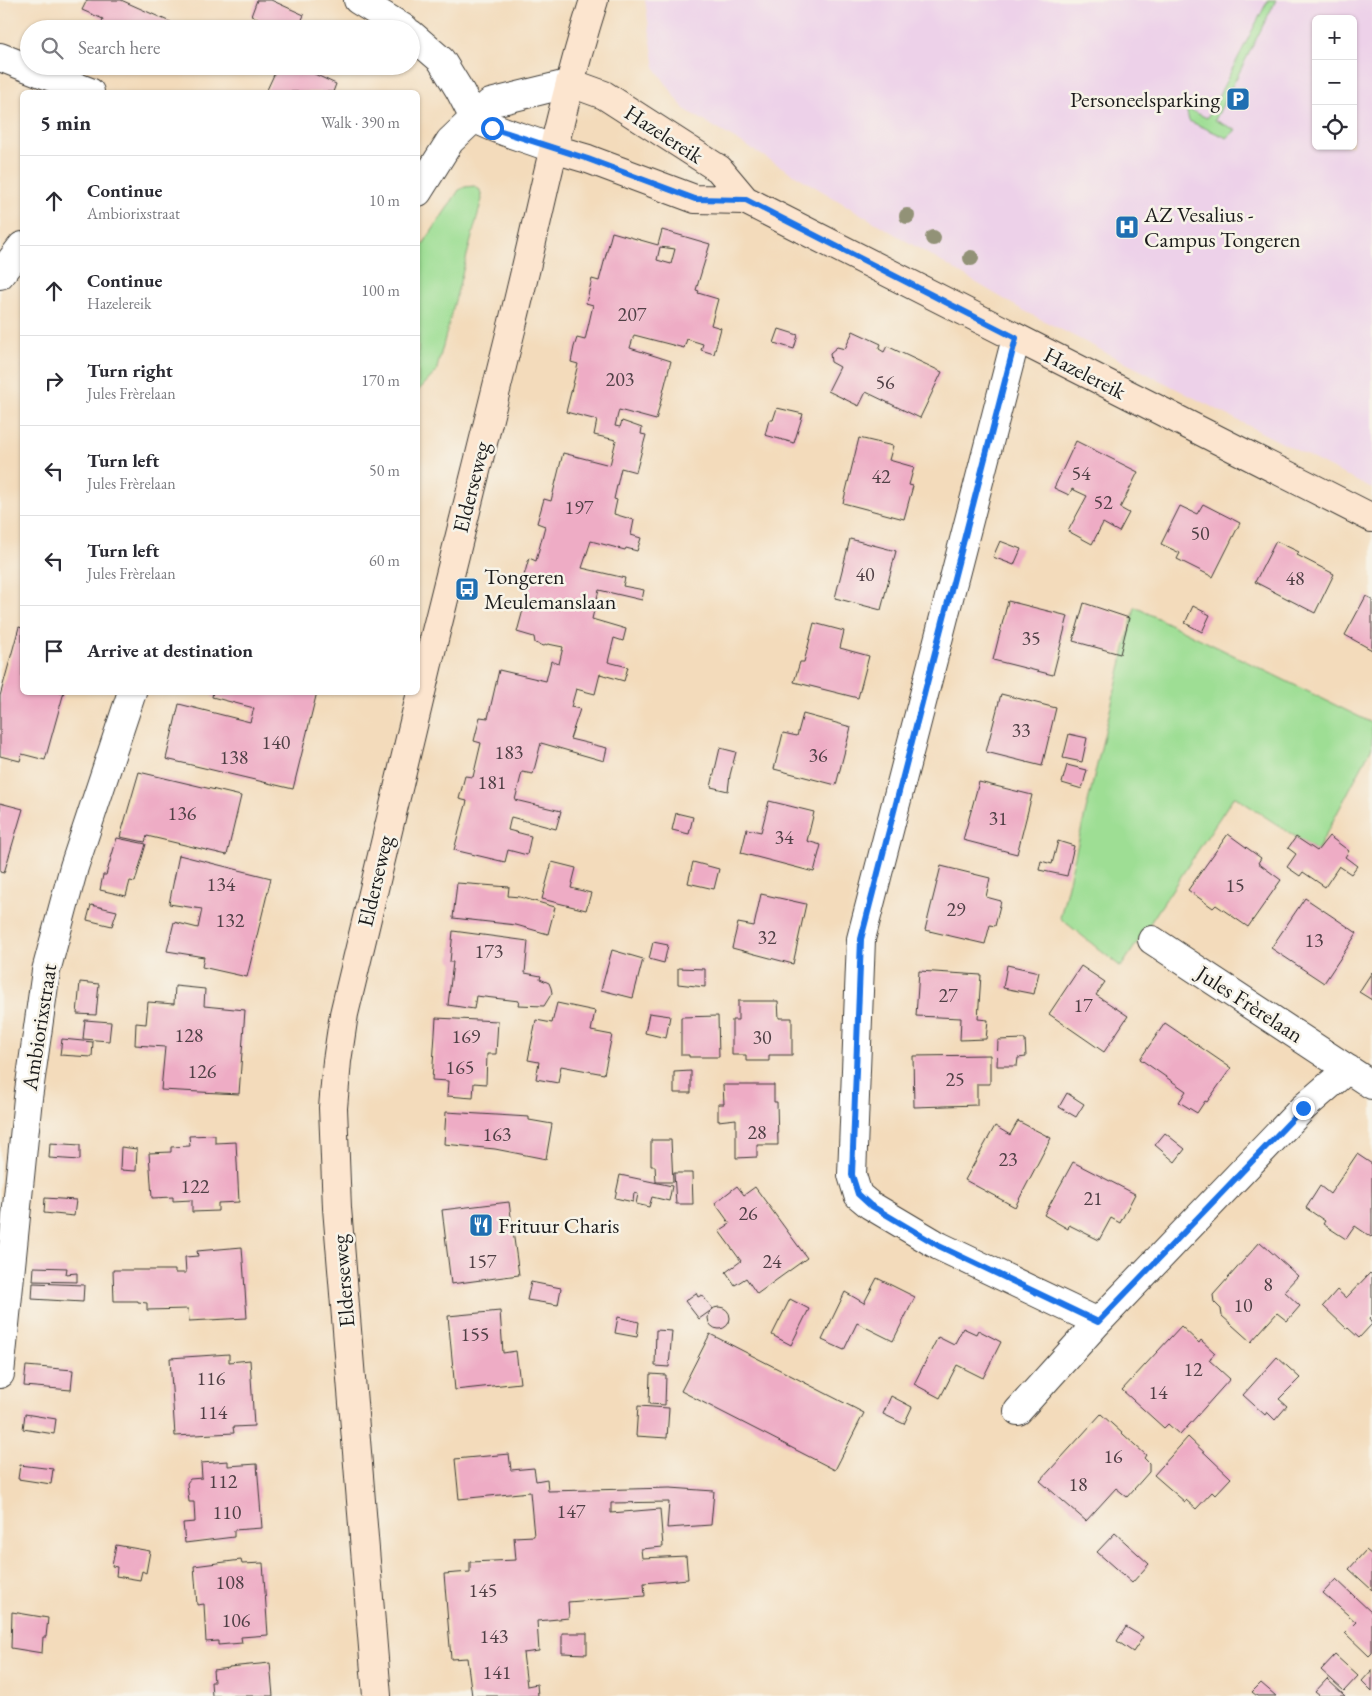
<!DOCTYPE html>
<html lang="en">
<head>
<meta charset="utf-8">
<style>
	body { margin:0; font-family:"EB Garamond",serif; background:#f7f7f7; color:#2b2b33 }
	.controls { position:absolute; right:15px; top:15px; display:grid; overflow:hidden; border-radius:8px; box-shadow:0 1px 4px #0004 }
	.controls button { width:45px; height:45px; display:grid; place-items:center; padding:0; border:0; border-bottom:1px solid #e1e1e2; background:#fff; color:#2b2b33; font:25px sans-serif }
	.stop { position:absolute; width:15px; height:15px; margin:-11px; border:4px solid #1a73e8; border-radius:50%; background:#fff }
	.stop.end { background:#1a73e8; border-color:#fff; box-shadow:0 1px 5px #0008 }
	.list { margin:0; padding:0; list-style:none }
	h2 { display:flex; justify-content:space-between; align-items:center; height:65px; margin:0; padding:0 20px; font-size:21px }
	h2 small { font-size:16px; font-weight:400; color:#7c7c81 }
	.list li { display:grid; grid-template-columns:32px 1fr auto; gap:15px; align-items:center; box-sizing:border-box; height:90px; padding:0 20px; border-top:1px solid #e1e1e2 }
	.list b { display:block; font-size:19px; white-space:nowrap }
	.list p { margin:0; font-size:16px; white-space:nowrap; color:#7c7c81 }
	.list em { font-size:16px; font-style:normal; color:#7c7c81 }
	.icon { flex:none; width:28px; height:28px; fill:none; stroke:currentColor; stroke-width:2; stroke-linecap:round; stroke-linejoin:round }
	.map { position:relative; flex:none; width:1372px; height:1696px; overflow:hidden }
	.search { position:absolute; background:#fff; box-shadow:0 1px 4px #0004; left:20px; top:20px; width:400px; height:55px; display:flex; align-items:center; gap:12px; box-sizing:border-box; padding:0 18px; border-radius:28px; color:#7c7c81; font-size:19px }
	.panel { position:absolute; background:#fff; box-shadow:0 1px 4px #0004; left:20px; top:90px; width:400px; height:605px; border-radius:8px }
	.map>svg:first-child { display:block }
	.built { fill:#edd1e9; fill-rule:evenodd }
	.green { fill:#9ede94; stroke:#5d7d58 }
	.building { fill:#eeacc5; fill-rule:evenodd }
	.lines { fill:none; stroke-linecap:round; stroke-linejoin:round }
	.street-casing { stroke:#3c3934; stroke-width:30 }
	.secondary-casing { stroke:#3c3934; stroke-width:30 }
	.street { stroke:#fff; stroke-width:28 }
	.secondary { stroke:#fce5cf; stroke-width:28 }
	.tree { fill:#929277 }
	.route { stroke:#1a73e8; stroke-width:6 }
	.labels { text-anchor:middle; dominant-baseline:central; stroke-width:5; stroke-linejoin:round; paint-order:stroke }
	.number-label { font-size:20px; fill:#504046 }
	.poi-label { font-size:22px; fill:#1c1c1c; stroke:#f7f3e8; text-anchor:start }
	.street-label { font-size:22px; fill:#1c1c1c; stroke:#f7f3e8 }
</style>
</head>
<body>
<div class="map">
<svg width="1372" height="1696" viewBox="0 0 1372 1696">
	<rect width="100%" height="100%" fill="#f7f3e8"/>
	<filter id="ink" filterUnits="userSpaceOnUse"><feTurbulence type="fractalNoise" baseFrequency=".02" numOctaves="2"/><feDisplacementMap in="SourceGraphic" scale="10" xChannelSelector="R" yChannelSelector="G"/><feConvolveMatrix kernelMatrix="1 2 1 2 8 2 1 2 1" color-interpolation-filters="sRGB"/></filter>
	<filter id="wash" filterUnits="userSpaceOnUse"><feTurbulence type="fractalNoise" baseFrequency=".0096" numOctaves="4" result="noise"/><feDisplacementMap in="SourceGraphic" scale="20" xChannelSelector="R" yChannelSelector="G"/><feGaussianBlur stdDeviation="1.12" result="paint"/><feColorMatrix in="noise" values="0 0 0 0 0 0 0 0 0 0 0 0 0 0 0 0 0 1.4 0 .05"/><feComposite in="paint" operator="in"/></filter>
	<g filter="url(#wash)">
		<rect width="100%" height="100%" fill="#f3dbbb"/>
		<path class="built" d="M645,0h727v489l-353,-181 -335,-199 -29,-41zM1316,19h37v127h-37z"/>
		<path class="green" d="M1268,0h8l-61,120 21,10 -9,8 -38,-17 -3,-13 21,10z
			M474,186l6,4 2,9 -46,173 -18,19v-139l41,-62 6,-3z
			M1135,607l237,116v24l-55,104 -83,-55 -113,171 -61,-49z"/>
		<g id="blocks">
			<path class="building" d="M87,0h34l65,29h-87l4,-10 -21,-9z
				M257,0h14l33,15 -6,14h-16l-14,-7 -3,7 -10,-2 3,-9 -7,-2z
				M278,66h32l-2,5 28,13 -3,8h-67z
				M662,230l48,14 -14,46 3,1 -1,2 20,6 -7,26 10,3 -7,26 -13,-4 2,-6 -16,-5 -3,9 -50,-13 -4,13 41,13 -15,59 -37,-10 -4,16 5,1 2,-6 20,7 -1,6 5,1 -10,37 -15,-4 -7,31 3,1 -3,14 20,6 -3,15 10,3 -4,13 -11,-3 -1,2 -34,-9 -9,27 43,10 -2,8 21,4 -2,10 -43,-10 -7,29 34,10 -3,12 -9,-3 -6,24 20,5 -4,14 -24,-7 -5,20 -19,-5 -5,18 9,2 -10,30 37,9 -3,13 -63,-18 -8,31 -11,-2 -7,28 46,11 -5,18 -45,-12 -3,13 23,6 -4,19 -19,-5 -3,12 -51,-12 13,-49 -8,-2 6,-23 8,1 8,-34 -7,-2 6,-24 8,1 11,-48 47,11 5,-20 8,3 4,-17 -15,-3 -4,2 -9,-3 -1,-6 -17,-5 13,-48 -8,-1 7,-25 7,3 9,-35 -8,-3 7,-24 7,2 12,-48 47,12 6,-25 -22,-5 3,-15 -31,-8 12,-48 -7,-2 3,-15 3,-9 8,2 8,-35 -7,-2 6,-24 7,2 13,-49 46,13zM660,247l15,2 -4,15 -14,-4z
				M779,329l19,6 -4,14 -20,-6z
				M853,331l28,13 -2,5 5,3 3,-6 55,26 -22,46 -54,-26 -7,14 -31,-15 12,-24 -9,-5 -1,-9 7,-6 8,2z
				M777,408l26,6 -9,29 -29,-8 4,-15h4z
				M859,438l34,8 -4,14 25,7 -5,18 4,1 -9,33 -61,-16z
				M1076,441l62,31 -18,36 9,5 -10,19 -16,-9 -11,21 -24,-13 19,-35 -15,-7 -3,6 -15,-7z
				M1203,504l37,19 -27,54 -36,-18 3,-6 -19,-9 19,-38 17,8z
				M850,539l46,12 -15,59 -46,-12z
				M1000,541l21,8 -7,16 -21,-8z
				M1276,541l23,11 -2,3 37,19 -19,39 -60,-31z
				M1366,596l6,3v51l-27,-15z
				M1008,601l60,15 -15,59 -60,-15z
				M1084,603l45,15 -9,36 -47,-13z
				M1193,606l17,9 -8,17 -17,-9z
				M814,623l30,8 -4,17 29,8 -11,42 -64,-16 6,-20h4z
				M19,627l3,1v64h42l-19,68 -23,-6 -2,7 -20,-5v-60z
				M213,692h104l-24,97 -127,-30 13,-55 71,18 4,-14 -42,-11z
				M1001,694l55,14 -14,58 -56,-14z
				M803,714l48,13 -15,58 -62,-16 9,-36 14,3z
				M1069,734l18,4 -5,24 -19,-4z
				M720,748l16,4 -6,23 -2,16 -17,-4z
				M1067,765l20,5 -5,19 -20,-6z
				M139,772l102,24 -14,59 -80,-19 -2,6 -25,-5z
				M979,782l53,13 -15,59 -54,-14z
				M769,801l45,11 -7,29 14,4 -7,27 -73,-19 6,-24 14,3z
				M0,803l23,6 -19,64 -4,-1z
				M676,813l17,4 -4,17 -17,-4z
				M1228,834l33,24 -3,5 23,17 -33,47 -32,-22 -3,3 -25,-18z
				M1329,836l20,15 -4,6 12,9 -6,8 -12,-8 -14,21 -22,-15 -3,4 -13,-9 9,-13 -8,-6 8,-11 21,14z
				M117,838l29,6 -11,38 -5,-1 -4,15 -26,-6 3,-15h3z
				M1058,841l16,5 -7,30 -28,-6 2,-9 11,3z
				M179,855l92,23 -24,99 -45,-10 2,-10 -37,-6 7,-29 24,6 4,-19 -33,-5z
				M552,862l24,6 -5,20 20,5 -5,17 -44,-11z
				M693,862l26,7 -5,20 -26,-6z
				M941,866l49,12 -4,19 15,4 -6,25 -5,-1 -5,19 -60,-14z
				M457,883l52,4 -1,9 12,1 35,10 -7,27 -32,-9 -63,-7z
				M761,894l45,10 -13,60 -61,-16 6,-25 16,3z
				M1305,898l52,35 -33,50 -53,-35z
				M91,905l26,6 -5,15 -25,-6z
				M453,931l75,10 -3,32 16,3 -1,3 9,4 2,5 1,5 -8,13 -26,-1 1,-4 -43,-5 -2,13 -26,-4 5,-43h-3z
				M653,942l15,3 -4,18 -15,-4z
				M612,950l31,9 -10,39 -32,-8z
				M1007,965l32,7 -5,22 -31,-6z
				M1081,966l24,16 -9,13 32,21 -24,36 -55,-38z
				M678,968l27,1v18l-27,-3z
				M919,971l62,4 -3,44 10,1 -2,19 -26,1 1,-22 -45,-2z
				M1372,972v28l-13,-8z
				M80,982l19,2 -3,31 -19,-1z
				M175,986l30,3 -1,17 41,4 -6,84 -78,-4 4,-43 -30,-2 1,-22 10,1 2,-22 26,2z
				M738,1001h40l1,17h13v37h-23v6h-23v-6h-14v-35h6z
				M557,1003l38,8 -4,20 21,4 -8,39 -43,-8 -3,17 -22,-4 3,-17 -11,-2 8,-40 16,3z
				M649,1013l21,3 -4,22 -21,-5z
				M718,1016l1,41h-30v-2h-8v-38z
				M436,1018l62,3 -2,33h-9l-1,30 -12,-1 -1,15 -26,-2 1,-15 -16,-1z
				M85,1020l26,2 -2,19 -26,-2z
				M1165,1023l66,45 -24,34 -2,-1 -8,12 -18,-11 7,-11 -46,-32z
				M62,1039l31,3 -1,15 -32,-2z
				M1025,1039l1,18 -8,1 -1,8h-20l1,-26z
				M990,1055v29h-13v21l-63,2 -1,-51z
				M691,1071v22h-17v-21z
				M723,1085h51v17h3l1,43h-21v12l-21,1v-39l-18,2v-17h6z
				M1067,1093l17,11 -8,13 -17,-10z
				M446,1112l83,5v3l23,4 -6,35 -51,-10 -51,-5z
				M1018,1121l33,17 -36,69 -50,-27 30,-54 15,9z
				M1165,1133l20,16 -10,13 -20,-17z
				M215,1135v8l21,-1 3,60 -21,1v8l-26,1v-12l-19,1v-4l-21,1 -3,-45 22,-1v-5l19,-1 -1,-10z
				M651,1140h20l2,42h-17l-1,-16h-4z
				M50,1143l30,2v15l-31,-2z
				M121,1147l16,2 -1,22 -16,-1z
				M1357,1154l15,10v72l-1,1 -16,-11 -9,13 -23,-15 2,-3 -19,-13 14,-22 10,8z
				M1073,1162l62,32 -15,29 -9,-5 -12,22 -30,-15 -1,4 -24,-14z
				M674,1173h18l1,31h-17z
				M620,1175l52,11 -3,15 -17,-4 -3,10 -13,-3 2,-10 -4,-1 -1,9 -18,-4z
				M737,1186l7,9 11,-8 52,71 -50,36 -11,-16 -11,7 -9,-13 15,-11 -22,-30 11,-7 -15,-21z
				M45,1198l31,2 -2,16 -30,-3z
				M509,1202l10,73 -68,9 -9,-74z
				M1260,1242l38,34 -14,15 16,15 -13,15 -10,-8 -26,29 -29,-26 -1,-7 -7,-7 -1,-7z
				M242,1247l5,71 -58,3 -1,-12 -41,1v-7l-9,-1v-1h-24l-1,-31h62v3h11l-1,-16 13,-1 -1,-5z
				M34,1267l33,1 -1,6 11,-1v9l-44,-1z
				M1370,1273l2,2v41l-3,3 3,5 -13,14 -11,-10 -1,1 -24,-23 14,-16 9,8z
				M877,1278l38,19 -22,44 -36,-18 -13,27 -22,-10 23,-48 19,11z
				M531,1282l30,6 -3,17 -31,-5z
				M33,1283l51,2 -1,17 -51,-3z
				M696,1293l2,4 4,-2 11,14 -14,10 -14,-18z
				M790,1299l19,10 -18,36 -19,-10z
				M708 1318a11 11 0 1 1 22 0a11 11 0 1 1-22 0Z
				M500,1311l3,42 13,-2 4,32 -65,7 -7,-74z
				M618,1317l21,5 -2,15 -22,-4z
				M1181,1326l18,17 2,-3 14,13 -6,7 21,19 -50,56 -12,-11 -4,4 -42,-38z
				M963,1328l13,6 2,-4 23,12 -18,36 -26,-13 -17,33 -26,-14 24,-47 16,8z
				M656,1330l16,1 -3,36 -14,-1z
				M710,1334l154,79 -29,57 -154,-79z
				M229,1354v8l21,-2 4,66 -21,1 1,6 -59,3 -5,-78z
				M1277,1357l23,21 -21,21 8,7 -12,14 -8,-8 -2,3 -22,-20z
				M26,1366l47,4 -2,20 -47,-4z
				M650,1374l16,1 -1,30 -16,-1z
				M891,1396l21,11 -8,17 -21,-10z
				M638,1406l31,2 -2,30 -31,-2z
				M25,1414l31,5 -2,15 -31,-5z
				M1101,1414l45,41 -2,3 5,5v9l-22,25 -11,-9 -30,33 -46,-40z
				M1188,1437l43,41 -16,17 -3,-3 -16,17 -10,-9 -1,2 -31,-27z
				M509,1454l2,16 23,-2 2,13 11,-2 1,12 122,-3 44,3 -3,34 -44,3 2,-26 -58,1v10l49,-4 3,38 -22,2 1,9 44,-2 2,23 -44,4 1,13 -77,6 1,16 -32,3 2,30 -16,2 4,33 10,-2 1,12h-66l-5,-38 -16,1 -7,-85 26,-2v-10l46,-2 -2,-23 20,-1 -4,-44 -71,7 -4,-40z
				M228,1461v5l29,-2 5,64 -28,2v7l-49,6 -2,-20 12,-1 -1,-20h-5l-2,-19 3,-4 12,-1 -1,-15z
				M20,1465l33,4 -2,15 -33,-5z
				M1115,1533l34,31 -17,19 -35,-31z
				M116,1545l34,6 -4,22 -4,-2 -2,9 -24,-4 1,-9 -5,-1z
				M1366,1550l6,5v35l-23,-21z
				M241,1560l1,4 21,-1 5,72 -27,2 1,6 -24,2v-4l-12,1 -2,-38 -7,1 -3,-39z
				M1336,1579l36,34v40l-3,3 -24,-23 11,-11 -33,-29z
				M12,1612l36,6 -2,19h-3l-1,16 -31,-5z
				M1126,1627l17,10 -10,15 -16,-11z
				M562,1633h25v21l-25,-1z
				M1335,1655l23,21 -14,15 -23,-21z
				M270,1663l3,33h-61l-1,-14h3l-1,-12 16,-2v-1z
				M1372,1670v21l-10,-10z
				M1327,1679l18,17h-25l-5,-4z
				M1261,1683l15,13h-19l-5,-4z"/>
		</g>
	</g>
	<g filter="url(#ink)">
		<use href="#blocks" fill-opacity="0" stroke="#3c3934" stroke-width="1"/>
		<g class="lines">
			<g class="street-casing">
				<path id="street" d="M358,0l47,29
					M411,34l30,26 19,31 14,27
					M0,57l90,35
					M474,118c25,14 53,20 80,31
					M418,192l32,-51 40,-38 81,-20
					M0,275l22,-29
					M1016,338l-155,601 -9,236 6,20 12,10 69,41 159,76
					M1152,940l220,145
					M0,1374l28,-276 18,-127 28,-104 58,-175
					M1018,1411l80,-89 205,-214 45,-39"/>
			</g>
			<g class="secondary-casing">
				<path id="secondary" d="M571,83l33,12 115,74 26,31 627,318
					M554,149l34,10 107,40 50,1
					M377,1696l-40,-488 -4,-100 4,-47 7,-47c54,-230 110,-459 168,-688 27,-109 48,-219 82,-326"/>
			</g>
			<use href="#street" class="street"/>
			<use href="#secondary" class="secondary"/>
		</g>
		<g class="tree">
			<circle cx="907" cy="216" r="8"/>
			<circle cx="933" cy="238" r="8"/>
			<circle cx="971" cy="258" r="8"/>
		</g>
	</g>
	<g class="lines" filter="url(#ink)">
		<path class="route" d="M492,128l96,31 107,40 51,1 270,138 -155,601 -9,236 6,19 12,11 69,41 159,76 205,-214"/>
	</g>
	<defs>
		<g id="parking-square" transform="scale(1.25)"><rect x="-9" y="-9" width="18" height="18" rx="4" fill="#1f6fb2" stroke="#f7f3e8"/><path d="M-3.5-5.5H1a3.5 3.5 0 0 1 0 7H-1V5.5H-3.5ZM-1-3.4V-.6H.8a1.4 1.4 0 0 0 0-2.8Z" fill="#fff"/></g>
		<g id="hospital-square" transform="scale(1.25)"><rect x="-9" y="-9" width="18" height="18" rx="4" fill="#1f6fb2" stroke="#f7f3e8"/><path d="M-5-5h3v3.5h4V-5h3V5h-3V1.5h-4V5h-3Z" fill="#fff"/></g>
		<g id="bus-square" transform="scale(1.25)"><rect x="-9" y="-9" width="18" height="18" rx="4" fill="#1f6fb2" stroke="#f7f3e8"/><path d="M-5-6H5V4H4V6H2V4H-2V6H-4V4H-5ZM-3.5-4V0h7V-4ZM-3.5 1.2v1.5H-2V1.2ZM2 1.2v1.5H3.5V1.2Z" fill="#fff"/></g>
		<g id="restaurant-square" transform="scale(1.25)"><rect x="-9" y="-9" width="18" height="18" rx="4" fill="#1f6fb2" stroke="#f7f3e8"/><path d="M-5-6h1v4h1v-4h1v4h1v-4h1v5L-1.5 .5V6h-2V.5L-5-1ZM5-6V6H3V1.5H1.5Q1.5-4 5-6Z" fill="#fff"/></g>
	</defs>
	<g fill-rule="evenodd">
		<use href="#parking-square" x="1238" y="99"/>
		<use href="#hospital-square" x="1127" y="227"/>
		<use href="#bus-square" x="467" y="589"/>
		<use href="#restaurant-square" x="481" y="1225"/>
	</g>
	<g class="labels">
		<g class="number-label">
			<text x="632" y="314">207</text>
			<text x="620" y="379">203</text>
			<text x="885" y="382">56</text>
			<text x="1081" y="473">54</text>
			<text x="881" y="476">42</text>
			<text x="1103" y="502">52</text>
			<text x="579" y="507">197</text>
			<text x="1200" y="533">50</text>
			<text x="865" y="574">40</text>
			<text x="1295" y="578">48</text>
			<text x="1031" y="638">35</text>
			<text x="1021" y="730">33</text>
			<text x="276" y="742">140</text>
			<text x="509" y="752">183</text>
			<text x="818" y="755">36</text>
			<text x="234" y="757">138</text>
			<text x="492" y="782">181</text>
			<text x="182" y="813">136</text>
			<text x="998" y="818">31</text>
			<text x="784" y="837">34</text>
			<text x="221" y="884">134</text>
			<text x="1235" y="885">15</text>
			<text x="956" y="909">29</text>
			<text x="230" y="920">132</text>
			<text x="767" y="937">32</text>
			<text x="1314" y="940">13</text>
			<text x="489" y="951">173</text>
			<text x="948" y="995">27</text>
			<text x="1083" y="1005">17</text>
			<text x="189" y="1035">128</text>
			<text x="466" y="1036">169</text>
			<text x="762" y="1037">30</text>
			<text x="460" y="1067">165</text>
			<text x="202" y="1071">126</text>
			<text x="955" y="1079">25</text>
			<text x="757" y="1132">28</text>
			<text x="497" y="1134">163</text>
			<text x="1008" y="1159">23</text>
			<text x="195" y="1186">122</text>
			<text x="1093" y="1198">21</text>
			<text x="748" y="1213">26</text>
			<text x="482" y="1261">157</text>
			<text x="772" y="1261">24</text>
			<text x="1268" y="1284">8</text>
			<text x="1243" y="1305">10</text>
			<text x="475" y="1334">155</text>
			<text x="1193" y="1369">12</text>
			<text x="211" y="1378">116</text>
			<text x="1158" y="1392">14</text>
			<text x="213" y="1412">114</text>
			<text x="1113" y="1456">16</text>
			<text x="223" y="1481">112</text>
			<text x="1078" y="1484">18</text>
			<text x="571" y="1511">147</text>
			<text x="227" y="1512">110</text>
			<text x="230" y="1582">108</text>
			<text x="483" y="1590">145</text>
			<text x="236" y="1620">106</text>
			<text x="494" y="1636">143</text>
			<text x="497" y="1672">141</text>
		</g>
		<g class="poi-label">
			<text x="1220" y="99" text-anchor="end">Personeelsparking</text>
			<text x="1144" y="214">AZ Vesalius -<tspan x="1144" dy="25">Campus Tongeren</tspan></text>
			<text x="484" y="576">Tongeren<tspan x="484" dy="25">Meulemanslaan</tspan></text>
			<text x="498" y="1225">Frituur Charis</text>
		</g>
		<g class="street-label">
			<text transform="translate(664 134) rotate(33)">Hazelereik</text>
			<text transform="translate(1085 373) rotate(27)">Hazelereik</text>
			<text transform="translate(471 487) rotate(-76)">Elderseweg</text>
			<text transform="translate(375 881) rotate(-77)">Elderseweg</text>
			<text transform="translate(1250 1004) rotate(33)">Jules Frèrelaan</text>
			<text transform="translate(39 1027) rotate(-81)">Ambiorixstraat</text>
			<text transform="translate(343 1281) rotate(-95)">Elderseweg</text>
		</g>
	</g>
</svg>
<div class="controls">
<button>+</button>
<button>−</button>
<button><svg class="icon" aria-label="locate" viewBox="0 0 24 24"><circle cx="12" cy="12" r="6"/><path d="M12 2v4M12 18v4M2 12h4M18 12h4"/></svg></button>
</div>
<div class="stop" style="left:492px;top:128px"></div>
<div class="stop end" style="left:1303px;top:1108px"></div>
<div class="search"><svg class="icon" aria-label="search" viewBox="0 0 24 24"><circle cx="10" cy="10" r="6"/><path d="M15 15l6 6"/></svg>Search here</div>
<section class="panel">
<h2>5 min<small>Walk · 390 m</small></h2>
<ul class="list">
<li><svg class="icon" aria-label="ahead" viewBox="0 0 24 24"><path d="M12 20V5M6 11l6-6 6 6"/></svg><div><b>Continue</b><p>Ambiorixstraat</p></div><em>10 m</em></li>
<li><svg class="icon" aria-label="ahead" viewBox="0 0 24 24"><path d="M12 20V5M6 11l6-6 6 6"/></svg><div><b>Continue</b><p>Hazelereik</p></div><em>100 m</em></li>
<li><svg class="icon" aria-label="right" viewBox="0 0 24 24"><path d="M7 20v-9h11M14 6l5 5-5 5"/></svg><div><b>Turn right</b><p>Jules Frèrelaan</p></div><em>170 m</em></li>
<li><svg class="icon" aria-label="left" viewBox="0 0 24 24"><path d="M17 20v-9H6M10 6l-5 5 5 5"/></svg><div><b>Turn left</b><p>Jules Frèrelaan</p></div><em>50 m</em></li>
<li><svg class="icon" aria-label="left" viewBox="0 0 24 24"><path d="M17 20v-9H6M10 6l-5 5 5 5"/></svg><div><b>Turn left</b><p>Jules Frèrelaan</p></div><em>60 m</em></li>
<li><svg class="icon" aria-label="arrive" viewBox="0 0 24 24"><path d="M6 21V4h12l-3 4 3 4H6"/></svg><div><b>Arrive at destination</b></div></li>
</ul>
</section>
</div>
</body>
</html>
